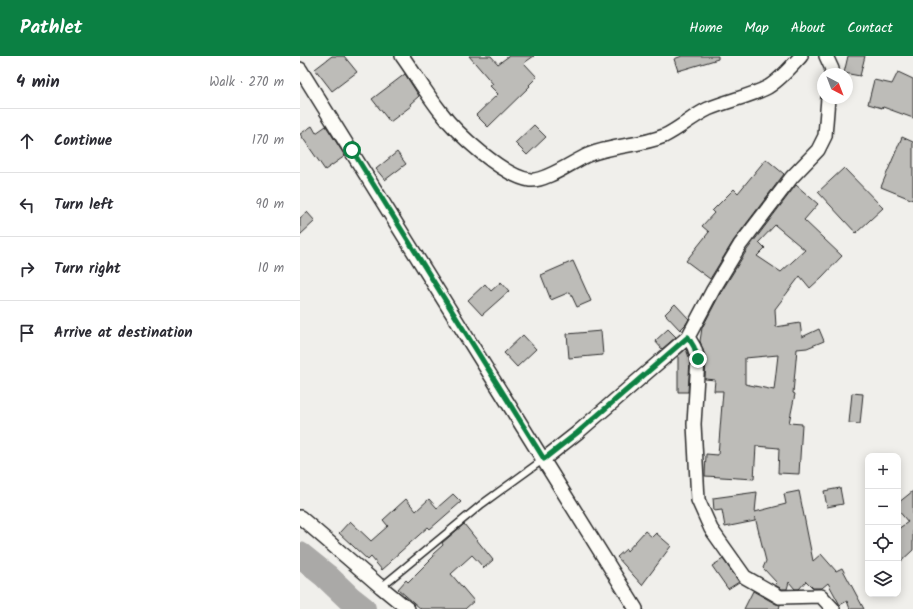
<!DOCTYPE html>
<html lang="en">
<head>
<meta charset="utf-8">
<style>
	body { margin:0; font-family:Kalam,sans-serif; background:#f2f2f3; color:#2b2b33 }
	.controls { position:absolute; right:12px; bottom:12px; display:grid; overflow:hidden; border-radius:8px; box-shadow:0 2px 10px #0003 }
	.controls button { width:36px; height:36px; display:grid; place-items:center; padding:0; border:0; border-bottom:1px solid #e1e1e2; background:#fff; color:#2b2b33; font:20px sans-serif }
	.compass { position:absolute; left:517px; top:12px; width:36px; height:36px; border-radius:50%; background:#fff; box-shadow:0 2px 10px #0003; rotate:138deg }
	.stop { position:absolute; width:12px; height:12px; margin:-9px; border:3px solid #0b8043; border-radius:50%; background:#fff }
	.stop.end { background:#0b8043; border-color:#fff; box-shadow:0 1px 4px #0008 }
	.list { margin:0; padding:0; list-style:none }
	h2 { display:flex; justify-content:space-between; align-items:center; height:52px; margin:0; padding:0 16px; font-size:17px }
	h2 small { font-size:13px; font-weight:400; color:#7c7c81 }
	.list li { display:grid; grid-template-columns:26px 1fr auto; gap:12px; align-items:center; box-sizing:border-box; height:64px; padding:0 16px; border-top:1px solid #e1e1e2 }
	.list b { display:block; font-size:15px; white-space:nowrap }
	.list em { font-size:13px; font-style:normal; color:#7c7c81 }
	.icon { flex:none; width:22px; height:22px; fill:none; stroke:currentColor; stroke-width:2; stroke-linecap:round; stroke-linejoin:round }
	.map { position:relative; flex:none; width:613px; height:553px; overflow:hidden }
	header { display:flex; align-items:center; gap:24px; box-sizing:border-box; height:56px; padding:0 20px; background:#0b8043; color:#fff }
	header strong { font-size:19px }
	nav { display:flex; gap:22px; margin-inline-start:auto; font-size:14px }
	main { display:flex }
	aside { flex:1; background:#fff }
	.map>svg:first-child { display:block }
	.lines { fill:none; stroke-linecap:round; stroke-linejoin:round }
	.river { stroke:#aaa9a7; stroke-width:26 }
	.building { fill:#bdbcb8; stroke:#2b2b2b; fill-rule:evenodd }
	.lane-casing { stroke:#2b2b2b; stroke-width:9 }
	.street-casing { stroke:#2b2b2b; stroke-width:16 }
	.lane { stroke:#fdfcf7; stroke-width:6 }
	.street { stroke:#fdfcf7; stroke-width:13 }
	.route { stroke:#0b8043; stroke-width:5 }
</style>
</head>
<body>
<header>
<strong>Pathlet</strong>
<nav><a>Home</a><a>Map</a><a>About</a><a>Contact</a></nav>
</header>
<main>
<aside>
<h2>4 min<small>Walk · 270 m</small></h2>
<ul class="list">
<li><svg class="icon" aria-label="ahead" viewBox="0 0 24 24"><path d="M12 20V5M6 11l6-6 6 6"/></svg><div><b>Continue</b></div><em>170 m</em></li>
<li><svg class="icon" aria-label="left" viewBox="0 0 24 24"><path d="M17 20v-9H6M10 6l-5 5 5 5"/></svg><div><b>Turn left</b></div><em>90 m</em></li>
<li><svg class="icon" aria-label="right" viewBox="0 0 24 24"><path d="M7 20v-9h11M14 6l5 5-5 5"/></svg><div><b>Turn right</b></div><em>10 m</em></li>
<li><svg class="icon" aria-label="arrive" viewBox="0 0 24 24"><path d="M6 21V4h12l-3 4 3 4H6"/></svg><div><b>Arrive at destination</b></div></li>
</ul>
</aside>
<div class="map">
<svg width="613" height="553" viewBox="0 0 613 553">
	<rect width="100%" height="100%" fill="#f0efeb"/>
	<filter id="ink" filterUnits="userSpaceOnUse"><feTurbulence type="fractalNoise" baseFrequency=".025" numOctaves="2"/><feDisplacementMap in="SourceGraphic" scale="8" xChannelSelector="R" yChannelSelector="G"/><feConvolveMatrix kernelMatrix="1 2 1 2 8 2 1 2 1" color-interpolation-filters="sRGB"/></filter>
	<g filter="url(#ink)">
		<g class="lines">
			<path class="river" d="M0,499l26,21 23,22 14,11"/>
		</g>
		<path class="building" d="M32,0h12l13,16 -25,19 -17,-22z
			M169,0h22l7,8 11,-8h25l-10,7 13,14 -8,8 1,1 -42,41 -12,-12 22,-21 -8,-8 3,-2z
			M382,0h36v3l-40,12 -4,-12z
			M548,0h17l-5,20 -16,-3z
			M598,16l15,7v39l-30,-11 -1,1 -14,-4 6,-24 18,4z
			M105,18l14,22 -9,8 1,2 -21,16 -18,-23z
			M234,69l12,12 -19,18 -12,-12z
			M12,70l4,7 10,-7 19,30 -20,14 -25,-36z
			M602,81l11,5v58l-32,-13z
			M97,96l9,12 -21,16 -9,-11z
			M466,103l18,15 -50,66 -24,39 -24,-18 23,-29 -7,-6 12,-13 -2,-2 22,-22 4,4z
			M544,112l39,40 -27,25 -38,-41z
			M496,129l22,19 -14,16 38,36 -20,21 -12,11 -10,-12 -25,33 1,18 24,-4 2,14 17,-8 5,12 -17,7 -10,1 -4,44 2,1 -6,29 13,1 -3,50 -21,-1 1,-25 -23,-2 -2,33 -49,-3 1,-22 12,1 5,-64h-9l1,-11 -10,-1 1,-20 -6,-18 2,-13 18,-34 27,-44zM475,169l30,25 -24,22 -24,-16 8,-8 -6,-6zM478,299l-4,35 -29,-6v-26z
			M7,156l8,9 -15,14v-17z
			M273,205l18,40 -14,6 -7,-15 -19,8 -10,-25z
			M201,226l8,9 -27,24 -14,-15 17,-16 6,7z
			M375,248l14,15 -3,5 -6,6 -15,-16z
			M368,273l8,8 -14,12 -7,-8z
			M301,275l2,24 -34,3 -2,-24z
			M223,279l13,14 -19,18 -13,-14z
			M386,293l4,11 -2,32h-10v-36z
			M552,337l11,1 -3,30 -11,-1z
			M540,432l3,16 -16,3 -3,-16z
			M499,435l14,70 8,-7 15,17 6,-3 22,41h-14l-3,-8 -7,4 -12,-22 -6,5h-9l-7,-7 -7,8h-4l-6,-7 -2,7h-5l-7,-4 2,-2 -14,-15 3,-7 -11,-44v4l-30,6 -3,-17 -8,1 -1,-13 44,-6 -2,20 31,-8 -2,-10z
			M613,435v59l-15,14v-35l10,-7 -10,-12v-7z
			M153,438l8,8 -31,27 -2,-2 -38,34 1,1 -9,8 -11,-13 -3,3 -29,-27 11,-12 21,20 17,-15 -5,-6 23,-21 10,12 13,-12 8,9z
			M164,468l29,36 -9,8 -12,-13 -21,19 23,27 -9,8h-44l-23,-20 8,-9 2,2 26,-26 -1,-2 10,-9 -1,-2z
			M345,475l7,6 4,-4 15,13 -29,39 -25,-28 9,-8 1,2z
			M423,503l16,23 -11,7 -16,-23z
			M453,535l23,13 4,1 -1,4h-35z"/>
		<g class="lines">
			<g class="lane-casing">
				<path id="lane" d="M81,531l101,-83 62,-45"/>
			</g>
			<g class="street-casing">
				<path id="street" d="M102,0c13,18 24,37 38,55 16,22 63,65 90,69 15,2 44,-19 58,-25 24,-10 52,-9 76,-19 15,-7 29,-20 44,-27 19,-8 43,-13 60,-22 13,-8 23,-20 33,-31
					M526,0l6,13 -1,5
					M0,13l336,540
					M388,281l6,10 4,12 -4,65 4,76 13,29 34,48 35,20 41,-1 12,13
					M244,403l33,-26 111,-96 25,-47 27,-45 52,-68 26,-27 7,-14 3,-38
					M0,461l81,70 27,22"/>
			</g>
			<use href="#lane" class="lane"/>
			<use href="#street" class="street"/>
		</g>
	</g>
	<g class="lines" filter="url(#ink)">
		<path class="route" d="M52,94l192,309 33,-26 111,-96 6,10 4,12"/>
	</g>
</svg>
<div class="controls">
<button>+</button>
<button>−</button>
<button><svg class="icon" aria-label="locate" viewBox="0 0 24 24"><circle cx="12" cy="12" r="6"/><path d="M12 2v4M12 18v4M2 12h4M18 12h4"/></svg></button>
<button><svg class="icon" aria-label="layers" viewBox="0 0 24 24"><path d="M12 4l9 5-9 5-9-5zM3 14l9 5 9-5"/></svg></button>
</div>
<svg class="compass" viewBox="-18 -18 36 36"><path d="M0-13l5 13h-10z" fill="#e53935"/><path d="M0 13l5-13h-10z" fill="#7c7c81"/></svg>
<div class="stop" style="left:52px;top:94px"></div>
<div class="stop end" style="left:398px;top:303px"></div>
</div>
</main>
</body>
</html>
